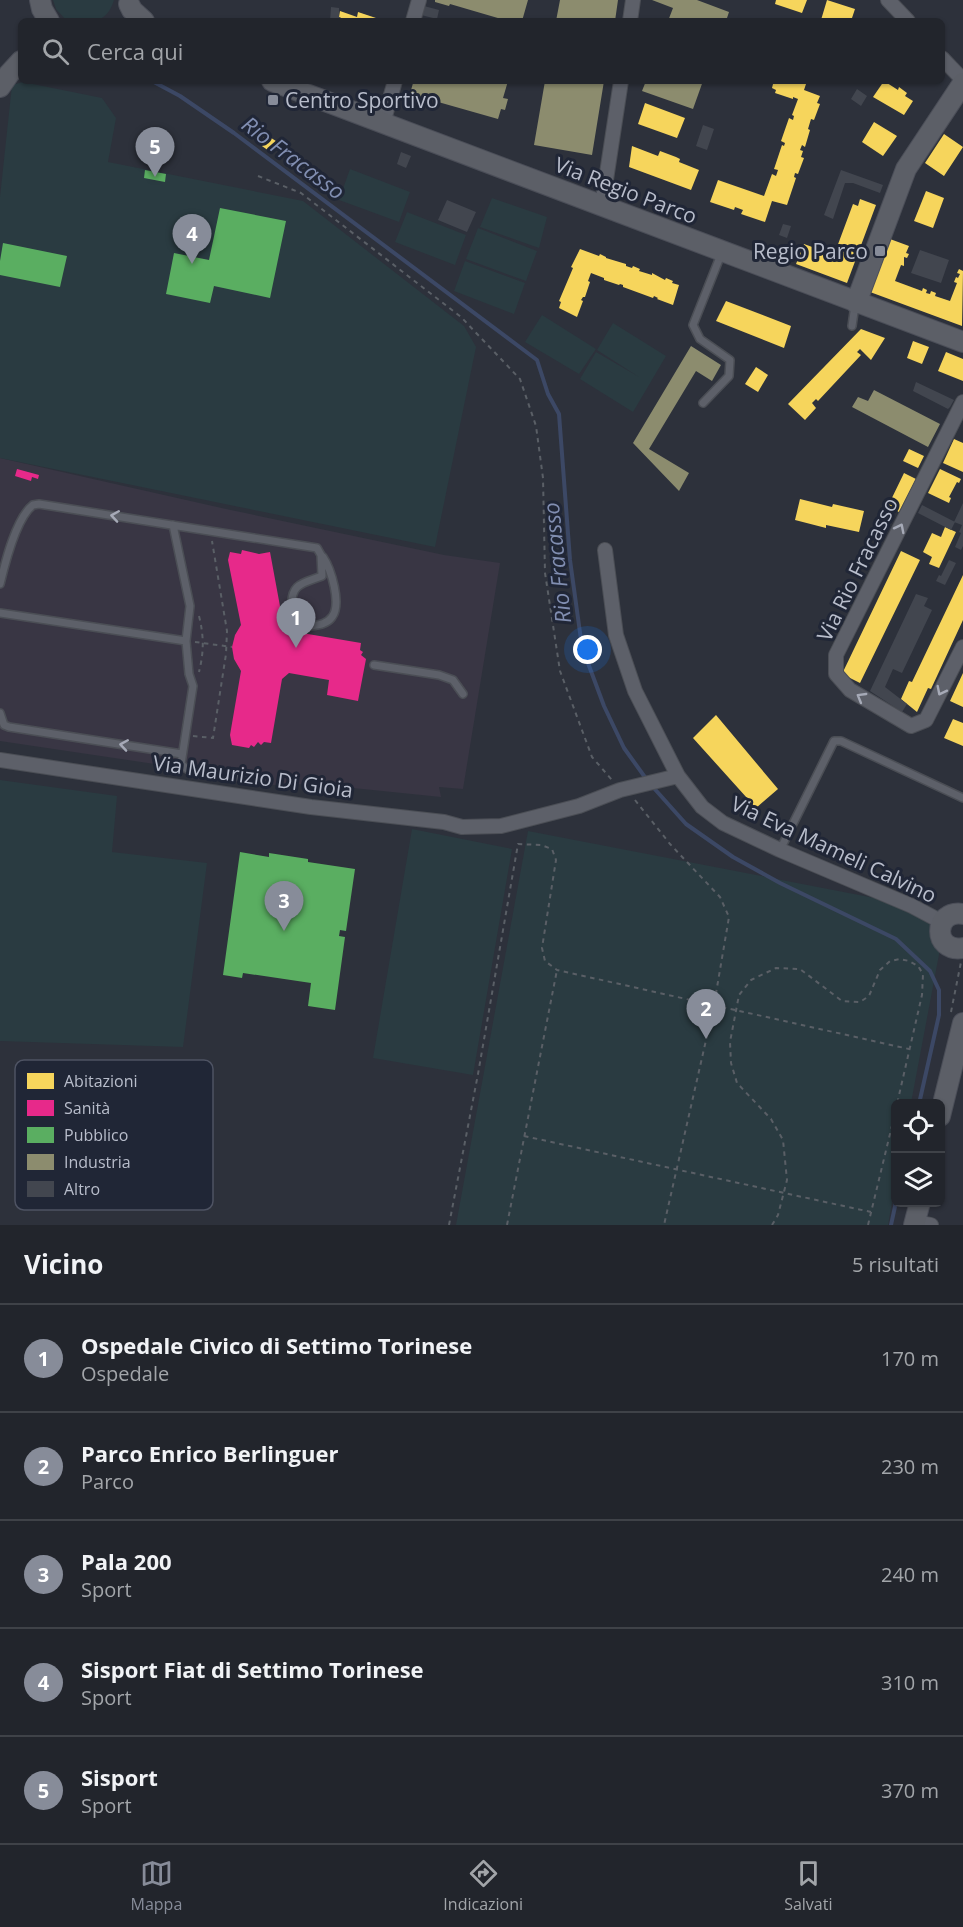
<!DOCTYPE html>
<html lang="it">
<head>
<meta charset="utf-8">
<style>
	body { margin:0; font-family:"Open Sans",sans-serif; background:#2a2d34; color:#f1f3f6 }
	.controls { position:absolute; right:18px; bottom:18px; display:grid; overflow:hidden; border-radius:9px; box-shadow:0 2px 4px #0004 }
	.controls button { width:54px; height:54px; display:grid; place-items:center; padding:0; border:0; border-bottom:2px solid #3f4248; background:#22252c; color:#f1f3f6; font:30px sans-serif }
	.you { position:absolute; left:588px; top:650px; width:21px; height:21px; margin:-15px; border:4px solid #fff; border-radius:50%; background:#1a73e8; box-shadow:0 0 0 9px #1a73e833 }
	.badge { display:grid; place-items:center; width:39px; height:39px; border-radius:50%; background:#878c99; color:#fff; font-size:20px; font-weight:700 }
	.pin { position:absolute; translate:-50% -50px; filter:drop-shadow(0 2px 3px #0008) }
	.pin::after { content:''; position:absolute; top:32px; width:21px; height:18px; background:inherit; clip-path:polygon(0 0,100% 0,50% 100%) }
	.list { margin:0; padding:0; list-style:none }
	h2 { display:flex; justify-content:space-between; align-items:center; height:78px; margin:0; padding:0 24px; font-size:26px }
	h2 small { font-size:20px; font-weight:400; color:#a2a5a9 }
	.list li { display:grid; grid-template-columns:39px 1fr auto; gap:18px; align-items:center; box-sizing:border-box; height:108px; padding:0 24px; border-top:2px solid #3f4248 }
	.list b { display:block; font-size:22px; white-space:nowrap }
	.list p { margin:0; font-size:20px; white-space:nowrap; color:#a2a5a9 }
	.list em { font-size:20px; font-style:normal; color:#a2a5a9 }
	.icon { flex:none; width:33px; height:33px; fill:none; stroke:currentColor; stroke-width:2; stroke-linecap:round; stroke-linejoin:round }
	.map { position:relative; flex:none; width:963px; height:1225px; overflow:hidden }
	.search { position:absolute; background:#22252c; box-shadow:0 2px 4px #0004; left:18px; right:18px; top:18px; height:66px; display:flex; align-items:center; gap:15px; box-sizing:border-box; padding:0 21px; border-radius:9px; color:#a2a5a9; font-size:22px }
	.sheet { height:618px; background:#22252c }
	nav { display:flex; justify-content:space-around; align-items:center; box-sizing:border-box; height:84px; border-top:2px solid #3f4248; background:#22252c; font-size:16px; color:#a2a5a9 }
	nav a { display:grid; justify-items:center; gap:3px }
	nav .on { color:#878c99 }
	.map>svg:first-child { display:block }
	.medical { fill:#393644 }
	.green { fill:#2a3b41 }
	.homes { fill:#f6d55c }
	.health { fill:#e7298a }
	.public { fill:#5aae61 }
	.industry { fill:#8c8c6e }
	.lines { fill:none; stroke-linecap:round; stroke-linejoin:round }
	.stream { stroke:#3c4865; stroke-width:4 }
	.building { fill:#42464f }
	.lane-casing { stroke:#4b4e55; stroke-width:10 }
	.street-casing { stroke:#4b4e55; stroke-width:16 }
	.secondary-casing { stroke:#4b4e58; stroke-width:22 }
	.path { stroke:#5a5f66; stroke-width:2; stroke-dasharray:4.5 4.5; stroke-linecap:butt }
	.lane { stroke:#5d6069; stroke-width:7 }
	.street { stroke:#5d6069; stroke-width:14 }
	.secondary { stroke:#5c5f67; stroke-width:20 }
	.oneway { stroke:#a6aab7 }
	.poi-dot { fill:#878c99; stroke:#202636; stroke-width:2 }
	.labels { text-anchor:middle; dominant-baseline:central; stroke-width:6; stroke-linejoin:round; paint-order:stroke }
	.poi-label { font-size:21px; fill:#b8bdcb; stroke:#202636; text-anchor:start }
	.street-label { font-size:21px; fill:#b8bdcb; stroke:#202636 }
	.water-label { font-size:22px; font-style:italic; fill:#818eb1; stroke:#202636 }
	.key { fill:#202636; stroke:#4e5363; stroke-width:1.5 }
	.key-label { font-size:16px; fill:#b8bdcb }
</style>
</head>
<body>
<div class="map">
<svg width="963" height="1225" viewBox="0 0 963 1225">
	<rect width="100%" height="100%" fill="#2d313b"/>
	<path class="medical" d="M0,458l226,51 218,46 56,8 -37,226 -24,-2 2,10 -127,-13 -41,1 -76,-6 -29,-13 -168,-25z"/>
	<path class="green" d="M53,0h61c-8,26 -24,21 -47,21l-11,-12z
		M23,82l79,16 14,20 -8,44 195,39 161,125 12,21 -41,200 -435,-89v-261l12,-112z
		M350,169l60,23 -11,30 -60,-22z
		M492,198l55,19 -8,31 -59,-21z
		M407,212l59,23 -11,30 -60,-23z
		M478,228l59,23 -11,30 -60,-22z
		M465,261l60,22 -11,31 -60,-23z
		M542,315l54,34 -17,25 -54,-32z
		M613,323l53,33 -33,56 -53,-33 16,-27 43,25 -42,-27z
		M0,780l117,16 -5,56 95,11 -24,184 -183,-6z
		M412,829l100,20 -39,226 -100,-17z
		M528,831l419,81 -36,191 -15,1 -1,81 -7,40h-432z"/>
	<path class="homes" d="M776,0h31l-5,13 -27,-9z
		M827,0l28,9 -4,12 -30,-1z
		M340,11l17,6 1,-5 21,7 -1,2h-37v-3l-2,-1z
		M765,81h42l-3,9 16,6 -3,7 3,1 -6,16 -3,-1 -3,10 2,1 -5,17 -3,-2 -2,5 3,1 -2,6 3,1 -6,16 -3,-1 -1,4 2,1 -9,27 -15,-4 -7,21 -24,-8 2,-4 -8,-3 -1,3 -24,-8 8,-22 46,16 8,-22 4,2 2,-6 -4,-1 8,-24 2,1 1,-3 -4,-2 8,-23 4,2 1,-4 -2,-1 6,-16 -5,-2v2l-18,-6 1,-3 -4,-2 1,-4z
		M884,81l14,9 1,-3 8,6 -2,3 8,5 -9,14 -31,-18z
		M645,103l40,15 -8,20 -39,-14z
		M874,122l23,14 -14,20 -21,-14z
		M265,134l14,9 -7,10 -13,-9z
		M944,134l19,13 -19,29 -19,-13z
		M632,146l26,10 2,-5 16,6 4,2 -1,3 20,8 -8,20 -62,-23z
		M926,191l18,7 -11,30 -19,-7z
		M860,199l16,6 -29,78 -51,-19 8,-20 33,12 3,-7 -3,-2 16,-43 5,2z
		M890,239l19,7 -3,7 3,1 -2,4 -3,-1v9l-3,-1 -6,16 27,10 1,-3 4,2 -1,3 4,1 1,-3 5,2 -1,3 15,5 7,-18 -3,-1 2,-5 2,1 2,-4 -3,-1 2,-4 4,2 -1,55 -92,-34z
		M580,249l19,7 1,-2 6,3v1l20,6v2l6,2 1,-2 7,3 -1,2 13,4v-2l13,7 1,-2 7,3 -1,2 7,2 -6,20 -16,-6 1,-1 -4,-2 -1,2 -30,-11v-2l-3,-1 -1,1 -15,-5v-2l-13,-5 -3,8 2,1 -5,15h-2l-2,3 2,1 -6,16 -18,-9 2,-6 -2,-1 14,-33 -2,-1z
		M726,301l65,25 -7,22 -68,-27z
		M861,329l24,9 -14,22 -11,-11 -3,3 4,3 -43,46 -2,-2 -4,4 4,5 -11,12 -17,-16z
		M913,341l16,6 -7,17 -15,-6z
		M946,352l17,7v22l-25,-10z
		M756,367l12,8 -10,17 -13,-8z
		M954,439l9,4v29l-20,-9z
		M909,449l15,7 -6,12 -15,-7z
		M940,469l21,10 -2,4 -2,-1 -8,15 2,1 -2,5 -21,-10z
		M904,473l12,6 -17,33 -11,-6z
		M800,499l32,8 1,-3 31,7 -5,21 -33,-7v3l-31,-8z
		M945,527l11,5 -17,36 -10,-4 3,-7 -9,-5 9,-19 9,4z
		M901,551l19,9 -60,123 -18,-9z
		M963,575v45l-32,69 -3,-1 -11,24 -16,-13 8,-18 3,1z
		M963,673v34l-13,-6z
		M716,715l62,74 -22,19 -63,-70z
		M953,719l10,4v23l-19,-8z"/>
	<path class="health" d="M17,469l22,6 -1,4 -6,-2 -1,4 -16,-5z
		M242,550l17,4 11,-2 12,65 2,-1 -1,-4 5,-7 13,7 7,7 5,10 -16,1 -1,2 65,11 -1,7 3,2 -2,3 5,4 -8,42 -31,-6 2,-15 -40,-7 -7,6 -11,64 -7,-1 -3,3 -3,-3 -4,5 -3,-2 -2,3 -17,-3 -2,-10 11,-64 -7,-12 -2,-12 3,-12 6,-10 -13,-65 2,-8 11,2z"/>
	<path class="public" d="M145,170l21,4 -1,8 -21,-4z
		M220,208l66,13 -16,77 -56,-12 -4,17 -44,-9 8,-41 35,7z
		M3,243l64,13 -7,31 -60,-12v-14z
		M240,852l29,5v-4l39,6v3l47,7 -9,62 -6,-1 -1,6 6,1 -10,73 -27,-4 3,-23 -68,-10 -1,5 -19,-3z"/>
	<path class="industry" d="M435,0h93l-6,21h-14l-58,-17 -1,2 -14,-4z
		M560,0h58l-3,21h-59z
		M652,0h45l32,12 -3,9h-58l5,-13z
		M407,81h101l-5,17 5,1 -3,11 -4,-1 -3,10 -88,-25 3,-11z
		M545,81h59l-12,74 -58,-10z
		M646,81h57l-10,28 -51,-18z
		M691,346l30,19 -9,16 -16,-10 -47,78 40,24 -10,18 -46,-48z
		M874,390l66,34 -12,23 -76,-40 6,-10 10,4z"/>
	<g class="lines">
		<path class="stream" d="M152,81l28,15 54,37 303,227 11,34 11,20 11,146 12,87 22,59 20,42 23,32
			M652,786l34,38 47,33 47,26 116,56 34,32 9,19v25l-20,89
			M891,1225l5,-23"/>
	</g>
	<path class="building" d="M424,6l15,4 -2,9 -16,-4z
		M331,7l8,1v9l2,1v3h-11z
		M857,89l10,7 -6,10 -10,-7z
		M703,125l11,4 -7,21 -11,-4z
		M401,152l10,4 -5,12 -9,-4z
		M841,170l42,15 -3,8 -27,-10h-8l-12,36 -9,-4z
		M447,200l29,12 -9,20 -29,-12z
		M783,224l8,2 -4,12 -8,-3z
		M920,250l29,10 -8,23 -30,-10z
		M916,382l38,18 -4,7 -2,2 -35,-18z
		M963,503v43l-2,4 -6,-3 6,-14 -2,-1 3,-7 -8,-3z
		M922,505l33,17 -4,8 -33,-17z
		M949,560l7,3 -11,22 -9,-4 3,-6 2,1z
		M916,594l12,4 -4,8 8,4 -30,63 -9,-4 -8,18 22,17 -5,8 -32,-21z"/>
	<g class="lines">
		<g class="lane-casing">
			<path id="lane" d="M852,326l3,-21
				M703,403l26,-27 1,-16 -30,-21 -7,-14 29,-73
				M173,525l17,81 -4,35
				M0,584c5,-21 16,-66 33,-79l6,-1 278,44 4,7 1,21c-18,7 -32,7 -30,31
				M0,613l186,28 3,33 4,12 -12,78 6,5 56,8
				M311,626c8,-1 16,-2 21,-9 10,-13 -1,-48 -9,-60
				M374,665l65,10 14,5 10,14
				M0,713l4,12 5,2 173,27
				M780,850l54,-109h7l122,57"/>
		</g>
		<g class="street-casing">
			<path id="street" d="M888,0l20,21
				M413,21l6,-21
				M630,21l3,-21
				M942,58l21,22
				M383,123l12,-42
				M602,206l19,-125
				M963,402l-127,253v19l14,16 61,36 15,-6 37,-73
				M605,550l11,85 19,56 43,85 24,31 21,16 57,27 132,56 30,16
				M0,760l311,47 133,15 18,5 39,-1 78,-20 41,-16 58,-14
				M915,1222l16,3"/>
		</g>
		<g class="secondary-casing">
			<path id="secondary" d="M40,0l2,9 7,12
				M129,4l3,6 12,11
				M272,81l691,261
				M0,87l9,-13 12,-13
				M856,303l50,-134 57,-86
				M963,914c-30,-5 -31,39 0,34
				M940,1116l23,-93
				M914,1225l6,-23"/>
		</g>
		<path class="path" d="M258,176l43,17 160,124 59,62 16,47 7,52 2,95 15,98 32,86 20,23
			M199,616c5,20 5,36 0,56
			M195,642l37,5
			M193,736l20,2 13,-84 1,-23 -15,-90
			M635,800l35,44 50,53 9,20 -15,88 -50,220
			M951,1012l10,-50
			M524,1136l347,76
			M449,1225l29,-151 40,-230 23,1 11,4 4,11 -14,88 3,13 12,9 352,79
			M507,1225l50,-255
			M772,1225l6,-10 9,-35 -4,-40 -12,-21 -34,-36 -6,-20 -1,-21 9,-47 12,-15 25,-12 24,1 42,32 18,1 9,-6 11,-26 10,-9 10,-2 9,2 9,5 5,8 -1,21 -25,109
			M868,1225l28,-116"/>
		<use href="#lane" class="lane"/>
		<use href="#street" class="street"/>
		<use href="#secondary" class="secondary"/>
	</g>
	<defs><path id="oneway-chevron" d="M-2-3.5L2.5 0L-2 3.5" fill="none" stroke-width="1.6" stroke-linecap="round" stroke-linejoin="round" transform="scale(1.5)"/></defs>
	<g class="oneway">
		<use href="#oneway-chevron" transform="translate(115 516) rotate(-171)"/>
		<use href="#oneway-chevron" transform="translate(900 528) rotate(-63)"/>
		<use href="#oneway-chevron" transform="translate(941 691) rotate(117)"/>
		<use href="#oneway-chevron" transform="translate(861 697) rotate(-150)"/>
		<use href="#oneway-chevron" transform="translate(124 745) rotate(-171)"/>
	</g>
	<g class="poi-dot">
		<rect x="267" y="94" width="12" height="12" rx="3"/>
		<rect x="874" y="245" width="12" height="12" rx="3"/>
	</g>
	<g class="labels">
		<g class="poi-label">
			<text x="285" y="100">Centro Sportivo</text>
			<text x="868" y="251" text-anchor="end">Regio Parco</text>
		</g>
		<g class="street-label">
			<text transform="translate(626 190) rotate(21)">Via Regio Parco</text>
			<text transform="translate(857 569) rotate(-64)">Via Rio Fracasso</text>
			<text transform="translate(253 776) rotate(8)">Via Maurizio Di Gioia</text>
			<text transform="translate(834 849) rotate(25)">Via Eva Mameli Calvino</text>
		</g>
		<g class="water-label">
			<text transform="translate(294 157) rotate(37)">Rio Fracasso</text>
			<text transform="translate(556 563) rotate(-96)">Rio Fracasso</text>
		</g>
	</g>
	<rect x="15" y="1060" width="198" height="150" rx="9" class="key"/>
	<rect x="27" y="1073" width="27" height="16" fill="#f6d55c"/>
	<rect x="27" y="1100" width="27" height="16" fill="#e7298a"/>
	<rect x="27" y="1127" width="27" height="16" fill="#5aae61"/>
	<rect x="27" y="1154" width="27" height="16" fill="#8c8c6e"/>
	<rect x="27" y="1181" width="27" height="16" fill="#42464f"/>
	<g class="key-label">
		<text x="64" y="1087">Abitazioni</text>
		<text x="64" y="1114">Sanità</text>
		<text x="64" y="1141">Pubblico</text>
		<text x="64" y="1168">Industria</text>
		<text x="64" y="1195">Altro</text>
	</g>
</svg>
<div class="controls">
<button><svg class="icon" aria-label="locate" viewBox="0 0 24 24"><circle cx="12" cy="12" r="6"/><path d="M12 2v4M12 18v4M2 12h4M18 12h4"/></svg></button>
<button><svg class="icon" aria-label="layers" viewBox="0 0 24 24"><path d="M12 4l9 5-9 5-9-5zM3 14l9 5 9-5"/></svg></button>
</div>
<div class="you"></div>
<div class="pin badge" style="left:296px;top:648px">1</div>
<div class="pin badge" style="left:706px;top:1039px">2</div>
<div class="pin badge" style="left:284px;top:931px">3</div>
<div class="pin badge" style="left:192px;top:264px">4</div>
<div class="pin badge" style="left:155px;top:177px">5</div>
<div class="search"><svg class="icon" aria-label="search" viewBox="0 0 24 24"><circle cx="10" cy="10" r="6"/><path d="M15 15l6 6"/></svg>Cerca qui</div>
</div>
<section class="sheet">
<h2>Vicino<small>5 risultati</small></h2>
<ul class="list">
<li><span class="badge">1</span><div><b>Ospedale Civico di Settimo Torinese</b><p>Ospedale</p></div><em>170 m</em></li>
<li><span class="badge">2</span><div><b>Parco Enrico Berlinguer</b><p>Parco</p></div><em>230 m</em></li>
<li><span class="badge">3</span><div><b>Pala 200</b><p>Sport</p></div><em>240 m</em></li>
<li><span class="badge">4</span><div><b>Sisport Fiat di Settimo Torinese</b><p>Sport</p></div><em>310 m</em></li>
<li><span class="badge">5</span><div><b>Sisport</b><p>Sport</p></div><em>370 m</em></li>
</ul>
</section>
<nav>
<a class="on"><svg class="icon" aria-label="map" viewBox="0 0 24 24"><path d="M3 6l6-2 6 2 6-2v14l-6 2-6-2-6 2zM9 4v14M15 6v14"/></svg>Mappa</a>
<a><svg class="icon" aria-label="directions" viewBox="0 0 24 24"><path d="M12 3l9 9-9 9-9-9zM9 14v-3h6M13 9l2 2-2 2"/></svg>Indicazioni</a>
<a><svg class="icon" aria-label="saved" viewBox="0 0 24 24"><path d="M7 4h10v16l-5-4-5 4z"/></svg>Salvati</a>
</nav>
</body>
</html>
